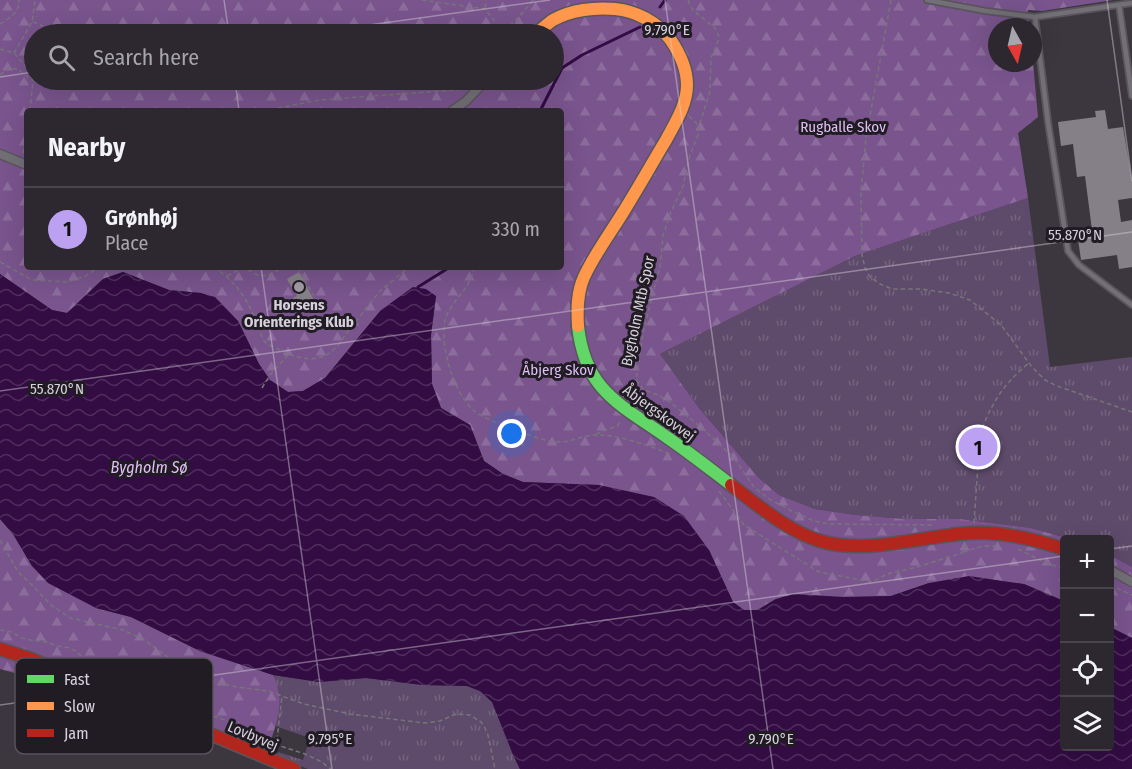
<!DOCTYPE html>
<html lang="en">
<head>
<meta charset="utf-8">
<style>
	body { margin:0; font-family:"Fira Sans Condensed",sans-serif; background:#39343b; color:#f1f3f6 }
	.controls { position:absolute; right:18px; bottom:18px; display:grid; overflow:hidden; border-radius:6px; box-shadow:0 6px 24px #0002 }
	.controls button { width:54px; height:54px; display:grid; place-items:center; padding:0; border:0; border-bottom:2px solid #48444b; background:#2d282f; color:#f1f3f6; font:30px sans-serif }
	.compass { position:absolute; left:988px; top:18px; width:54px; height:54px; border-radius:50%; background:#2d282f; box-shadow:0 6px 24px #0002; rotate:172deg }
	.you { position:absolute; left:512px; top:434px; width:21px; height:21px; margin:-15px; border:4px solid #fff; border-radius:50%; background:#1a73e8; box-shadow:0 0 0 9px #1a73e833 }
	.badge { display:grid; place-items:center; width:39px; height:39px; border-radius:50%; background:#bca0f2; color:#111; font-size:20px; font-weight:700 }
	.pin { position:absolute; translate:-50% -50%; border:3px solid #fff; box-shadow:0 2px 6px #0006 }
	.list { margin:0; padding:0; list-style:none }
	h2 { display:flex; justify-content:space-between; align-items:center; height:78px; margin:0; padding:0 24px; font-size:26px }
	h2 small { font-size:20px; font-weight:400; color:#a7a6aa }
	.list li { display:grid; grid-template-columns:39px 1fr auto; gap:18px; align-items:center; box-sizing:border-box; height:84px; padding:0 24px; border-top:2px solid #48444b }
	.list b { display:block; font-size:22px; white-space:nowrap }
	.list p { margin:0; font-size:20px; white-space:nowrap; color:#a7a6aa }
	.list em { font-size:20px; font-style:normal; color:#a7a6aa }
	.icon { flex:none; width:33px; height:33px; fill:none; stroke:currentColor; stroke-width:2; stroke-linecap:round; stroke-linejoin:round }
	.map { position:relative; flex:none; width:1132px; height:769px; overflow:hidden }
	.search { position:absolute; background:#2d282f; box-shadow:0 6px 24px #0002; left:24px; top:24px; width:540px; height:66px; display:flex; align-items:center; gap:15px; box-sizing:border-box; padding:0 21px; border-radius:33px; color:#a7a6aa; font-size:22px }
	.panel { position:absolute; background:#2d282f; box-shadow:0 6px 24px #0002; left:24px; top:108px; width:540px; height:162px; border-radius:6px }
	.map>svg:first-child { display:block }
	.grass { fill:url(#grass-tufts) }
	.forest { fill:url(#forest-firs); fill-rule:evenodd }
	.water { fill:url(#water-waves) }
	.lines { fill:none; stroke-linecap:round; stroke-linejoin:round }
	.stream { stroke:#320c43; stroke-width:3 }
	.building { fill:#858088 }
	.lane-casing { stroke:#5a545c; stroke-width:8 }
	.street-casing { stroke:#5a545c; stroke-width:11 }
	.fast-casing { stroke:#5a545c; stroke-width:15 }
	.slow-casing { stroke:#5a545c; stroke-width:15 }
	.jam-casing { stroke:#5a545c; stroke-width:15 }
	.path { stroke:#78757a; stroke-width:1.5; stroke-dasharray:4.5 3; stroke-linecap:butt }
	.lane { stroke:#736f76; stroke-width:4.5 }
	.street { stroke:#736f76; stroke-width:8 }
	.fast { stroke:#63d668; stroke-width:12 }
	.slow { stroke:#ff974d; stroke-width:12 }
	.jam { stroke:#b3261e; stroke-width:12 }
	.ticks { fill:none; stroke:#d6d0da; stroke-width:1.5; stroke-opacity:0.45 }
	.poi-dot { fill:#a09aa4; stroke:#211c24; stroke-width:2 }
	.labels { text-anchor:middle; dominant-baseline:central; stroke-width:6; stroke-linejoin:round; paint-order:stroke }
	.park-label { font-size:15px; fill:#dfbef4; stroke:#211c24 }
	.poi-label { font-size:15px; font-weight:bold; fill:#d6d0da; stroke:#211c24 }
	.street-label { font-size:15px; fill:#d6d0da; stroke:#211c24 }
	.water-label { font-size:16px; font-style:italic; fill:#e0bff4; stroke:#211c24 }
	.key { fill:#211c24; stroke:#57525b; stroke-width:1.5 }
	.key-label { font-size:16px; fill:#d6d0da }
	.ticks-label { font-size:15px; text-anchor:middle; fill:#d6d0da; stroke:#211c24; stroke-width:6; stroke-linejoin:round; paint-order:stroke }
</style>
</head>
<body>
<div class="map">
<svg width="1132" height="769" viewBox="0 0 1132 769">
	<defs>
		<pattern id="grass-tufts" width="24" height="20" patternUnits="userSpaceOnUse" patternTransform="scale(1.5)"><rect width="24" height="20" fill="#5e4a6a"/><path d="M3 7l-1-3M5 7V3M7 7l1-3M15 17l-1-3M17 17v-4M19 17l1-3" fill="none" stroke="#74637f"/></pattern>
		<pattern id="forest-firs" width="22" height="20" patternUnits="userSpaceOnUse" patternTransform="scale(1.5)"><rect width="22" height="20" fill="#79548d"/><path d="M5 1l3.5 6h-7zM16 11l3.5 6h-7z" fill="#8b6c9c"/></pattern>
		<pattern id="water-waves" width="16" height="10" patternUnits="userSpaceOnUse" patternTransform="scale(1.5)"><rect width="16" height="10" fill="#320c43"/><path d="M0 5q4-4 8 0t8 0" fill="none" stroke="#4f2e5e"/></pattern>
	</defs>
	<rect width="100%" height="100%" fill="#3c363f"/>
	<path class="grass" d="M1028,198l22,169 82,-10v210l-22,-12v-15l-40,-1 -39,-11 -71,-9h-55l-49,-4 -41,-6 -36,-14 -21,-18 -59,-69 -39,-54 195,-98z
		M273,675l46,7 47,-4 56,7 45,1 13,5 12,11 22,55 6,12h-212l-31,-12 1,-5 25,8 7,-22 -35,-12 4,-36z"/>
	<path class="forest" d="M0,0h1113l-71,11 -14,-1 1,17h-32v36h36l5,54 -20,16 10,65 -173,58 -195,98 39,54 59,69 21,18 36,14 41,6 49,4h55l71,9 39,11 -6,1v61l-40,-17 -95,-1 -38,13 -115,3 -19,11 -12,1 -12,-9 -24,-52 -110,-65 -76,-3 -20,-8 -19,-13 -14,-36 -29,-17 -9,-24 -1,-49 5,-39 -55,14 -56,68 -22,13 -15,1 -18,-12 -11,-16 -21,-43 -37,-28 -32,-3 -46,-18 -20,7 -36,34 -15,-3 -52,-36zM34,34h520v46h-520zM27,111h534v156h-534z
		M0,519l13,15 19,32 64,42 35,9 69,34 73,24c2,4 4,9 5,13 5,18 -4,44 -10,61l-5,1 -96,-41h-55l-83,-32 -29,-8z
		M1110,555l22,12v71l-22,-11z"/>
	<path class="water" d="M123,272l46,18 32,3 14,4 23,24 21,43 11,16 18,12 15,-1 22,-13 56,-68 32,-23 13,2 10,7 -5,39 1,49 9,24 29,17 14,36 19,13 20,8 76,3 55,12 30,19 25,34 24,52 11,8h14l18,-11 17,-5 51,3 47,-1 38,-13 40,-7 55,8 40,17v145h46v-119l22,11v131h-612l-6,-12 -22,-55 -12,-11 -13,-5 -45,-1 -56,-7 -47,4 -46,-7 -73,-24 -69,-34 -35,-9 -48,-25 -16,-17 -19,-32 -13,-15v-245l52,36 15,3 36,-34z"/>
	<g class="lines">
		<path class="stream" d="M660,7l5,-7
			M540,111l22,-43 20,-13 58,-28
			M418,287l32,-20"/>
	</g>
	<path class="building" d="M1105,110l3,19 15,-2 9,54v17l-14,2 3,22 11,-2v47l-13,2 -2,-14 -36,5 -4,-28 15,-2 -7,-54 -8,1 -4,-33 -12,2 -3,-24 38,-5 -1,-6z
		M299,272l15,28 -15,8 -6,-10 4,-2 -10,-17z"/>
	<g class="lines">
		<g class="lane-casing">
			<path id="lane" d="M927,0l59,11 49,6 97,-14
				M1119,5l13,91
				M1035,17l13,105 20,129 11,14 53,40"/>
		</g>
		<g class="street-casing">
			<path id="street" d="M452,111l14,-10 20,-21
				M0,154l27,11
				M1110,570l22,12"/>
		</g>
		<g class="fast-casing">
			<path id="fast" d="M578,326c7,65 42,78 90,112 22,15 42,31 63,47"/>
		</g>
		<g class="slow-casing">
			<path id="slow" d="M535,34c6,-4 12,-10 18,-14 18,-10 42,-13 62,-11 21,2 42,13 55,30 9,13 17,30 17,46 0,20 -12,38 -21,55 -15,25 -29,50 -44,74 -13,21 -28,41 -38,63 -7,15 -7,32 -6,49"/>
		</g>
		<g class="jam-casing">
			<path id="jam" d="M731,485c28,21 55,45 89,56 46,14 102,-5 150,-8 32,-2 64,6 94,16
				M0,649l31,10 263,110"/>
		</g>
		<path class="path" d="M422,0l63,9 20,25
			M688,0l2,6 5,6 19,15 4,7 1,5 -8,19 -1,33 -11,35 -1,9 -8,20 -7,31 -13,28 -7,22 -3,31 -16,61 -8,52 8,10 14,5 13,8 31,25 32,30 20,29 15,12 25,13 20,9 15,3 106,1
			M891,0l-25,138 -5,54 1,63 3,13 5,9 10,7 12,5h29l28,4 21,7 31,25 31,42 13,13 12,6 75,26
			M485,8l1,-8
			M33,22l10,4
			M0,24c10,-6 20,-12 19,-24
			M489,34c24,-6 29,-16 44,-34
			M0,49l14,4 17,19 2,8 -3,31
			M14,53l18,-31 3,-22
			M0,75l8,-7 10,1 11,9 13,7 12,1 10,-3 55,-3
			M464,80l-9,10 10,-1
			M263,111l56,-11 136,-10
			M689,116l9,9
			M23,153l4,-23
			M0,262l32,18 36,2 18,-6 12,-9
			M214,267c21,14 33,31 42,54 3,6 5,16 9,21 4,4 12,6 17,9 26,13 48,11 63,-16l35,-44 29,-24
			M297,267l20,34 -13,8
			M474,267c-2,23 -29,37 -30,60 -2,25 10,63 27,81 11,11 30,16 45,22 13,5 29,12 44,12 12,0 23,-7 35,-7 21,-1 56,11 75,19
			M227,276l14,-7 10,2 8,5 9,-1 16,-8
			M262,388l8,-13 18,-20
			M982,428c13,-30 21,-43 47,-65
			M960 446a18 18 0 1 1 36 0a18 18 0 1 1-36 0Z
			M596,434l21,-8 4,-5
			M719,491l25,34 75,47 53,10 15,-8 30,-7 45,-14 4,-9
			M974,523l4,-59
			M0,540l18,32 14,13 19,20 19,13 53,12 20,9 47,34 26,9 21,5 31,4 36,13 46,10 75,9 15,-2 16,-7 14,1 11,7 3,4 4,9 7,34
			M1018,549l26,13 20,7
			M963,552l20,-6h17
			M1110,585l22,10
			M0,630l11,2 11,6 8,2 18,2 9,4 13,2 7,4 20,20 5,3 10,1 22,6 8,8 11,6 30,7 5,9 4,-2 6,4 19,3 26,11 25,14 37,12 15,7 11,8
			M277,740l5,-44"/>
		<use href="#lane" class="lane"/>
		<use href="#street" class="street"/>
		<use href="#fast" class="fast"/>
		<use href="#slow" class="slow"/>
		<use href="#jam" class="jam"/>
	</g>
	<path class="ticks" d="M224,0l5,34M665,0l108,769M1107,0l25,181M304,34l246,-34M0,77l34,-5M235,80l4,31M261,267l71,502M0,391l1132,-159M1110,549l22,-3M0,705l1064,-149"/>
	<circle class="poi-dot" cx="299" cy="287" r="6"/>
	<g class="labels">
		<g class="park-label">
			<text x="843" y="127">Rugballe Skov</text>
			<text x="558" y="370">Åbjerg Skov</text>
		</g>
		<g class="poi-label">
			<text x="299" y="305">Horsens<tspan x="299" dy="17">Orienterings Klub</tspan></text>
		</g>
		<g class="street-label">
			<text transform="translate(638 311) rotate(-78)">Bygholm Mtb Spor</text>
			<text transform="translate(659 413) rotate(36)">Åbjergskovvej</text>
			<text transform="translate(253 736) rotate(23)">Lovbyvej</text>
		</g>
		<g class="water-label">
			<text x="149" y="467">Bygholm Sø</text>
		</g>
	</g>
	<rect x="15" y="658" width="198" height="96" rx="9" class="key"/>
	<rect x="27" y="675" width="27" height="8" fill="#63d668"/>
	<rect x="27" y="702" width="27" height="8" fill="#ff974d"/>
	<rect x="27" y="729" width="27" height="8" fill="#b3261e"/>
	<g class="key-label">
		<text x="64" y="685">Fast</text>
		<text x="64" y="712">Slow</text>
		<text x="64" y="739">Jam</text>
	</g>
	<g class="ticks-label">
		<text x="667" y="35">9.790°E</text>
		<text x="1075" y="240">55.870°N</text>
		<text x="57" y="394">55.870°N</text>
		<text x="330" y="744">9.795°E</text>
		<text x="771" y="744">9.790°E</text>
	</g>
</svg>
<div class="controls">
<button>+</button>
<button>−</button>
<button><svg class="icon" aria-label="locate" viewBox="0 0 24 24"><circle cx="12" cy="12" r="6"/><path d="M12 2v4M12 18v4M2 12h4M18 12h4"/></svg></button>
<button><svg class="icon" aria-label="layers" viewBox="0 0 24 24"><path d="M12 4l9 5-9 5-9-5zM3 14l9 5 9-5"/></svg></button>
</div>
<svg class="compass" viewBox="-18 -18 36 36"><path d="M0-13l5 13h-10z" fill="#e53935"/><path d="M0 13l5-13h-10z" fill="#a7a6aa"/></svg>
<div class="you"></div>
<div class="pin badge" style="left:978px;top:447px">1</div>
<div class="search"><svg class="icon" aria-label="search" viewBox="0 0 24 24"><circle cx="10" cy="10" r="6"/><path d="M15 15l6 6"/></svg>Search here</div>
<section class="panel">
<h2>Nearby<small></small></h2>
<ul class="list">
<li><span class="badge">1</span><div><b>Grønhøj</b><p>Place</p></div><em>330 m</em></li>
</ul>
</section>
</div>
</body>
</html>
